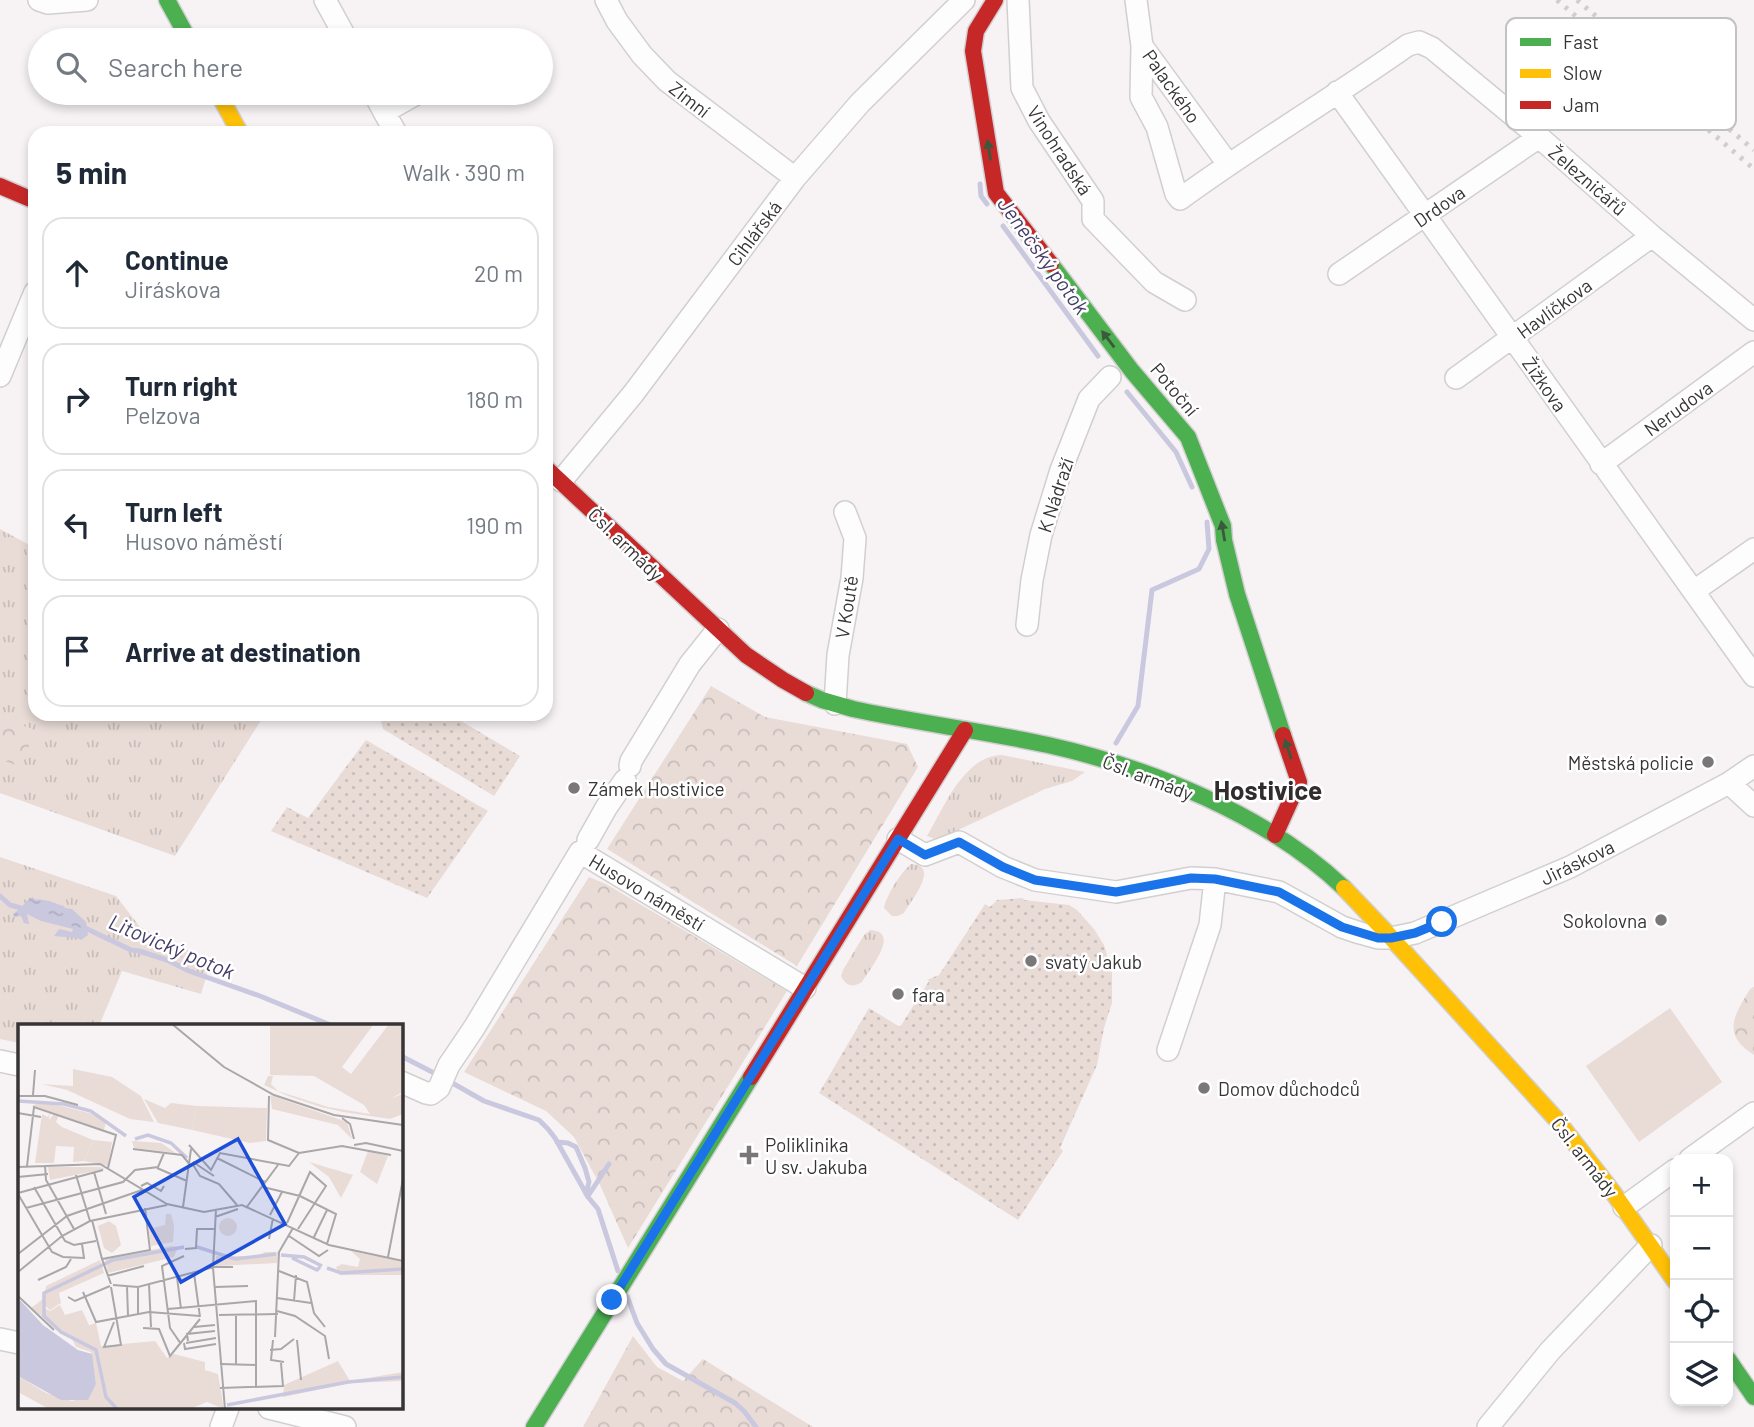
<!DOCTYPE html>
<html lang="en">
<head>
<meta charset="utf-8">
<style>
	body { margin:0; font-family:Barlow,sans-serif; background:#f6f6f7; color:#1f2937 }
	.controls { position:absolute; right:21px; bottom:21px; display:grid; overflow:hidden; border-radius:14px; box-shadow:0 4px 10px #0003 }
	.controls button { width:63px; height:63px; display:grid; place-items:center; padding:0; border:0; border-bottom:2px solid #e0e1e3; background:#fff; color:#1f2937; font:35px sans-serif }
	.stop { position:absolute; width:21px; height:21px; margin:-16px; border:5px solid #1a73e8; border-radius:50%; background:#fff }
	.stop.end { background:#1a73e8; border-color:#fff; box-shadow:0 2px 7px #0008 }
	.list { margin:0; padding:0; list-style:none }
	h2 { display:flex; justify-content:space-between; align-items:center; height:91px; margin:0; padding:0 28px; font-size:30px }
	h2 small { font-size:23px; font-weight:400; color:#747a83 }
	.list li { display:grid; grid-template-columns:46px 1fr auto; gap:21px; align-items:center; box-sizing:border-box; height:112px; margin:0 14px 14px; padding:0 14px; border:2px solid #e0e1e3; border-radius:21px }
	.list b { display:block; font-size:26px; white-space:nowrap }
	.list p { margin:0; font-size:23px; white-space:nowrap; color:#747a83 }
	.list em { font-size:23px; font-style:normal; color:#747a83 }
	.icon { flex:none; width:38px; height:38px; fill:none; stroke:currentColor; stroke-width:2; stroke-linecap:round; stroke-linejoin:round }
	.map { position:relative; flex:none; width:1754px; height:1427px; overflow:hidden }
	.search { position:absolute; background:#fff; box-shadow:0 4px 10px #0003; left:28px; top:28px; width:525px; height:77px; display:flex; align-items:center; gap:18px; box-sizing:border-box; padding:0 24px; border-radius:38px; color:#747a83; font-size:26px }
	.panel { position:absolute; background:#fff; box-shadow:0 4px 10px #0003; left:28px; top:126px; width:525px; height:595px; border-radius:21px }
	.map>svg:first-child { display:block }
	.grass { fill:url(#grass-tufts) }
	.park { fill:url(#park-crowns) }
	.garden { fill:url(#garden-dots) }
	.pitch { fill:#e9dcd7 }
	.water { fill:url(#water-ripples) }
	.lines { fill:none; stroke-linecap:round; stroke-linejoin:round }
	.stream { stroke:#cac8de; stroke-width:5 }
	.street-casing { stroke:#d1cfd0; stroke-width:24 }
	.fast-casing { stroke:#d1cfd0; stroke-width:19 }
	.slow-casing { stroke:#d1cfd0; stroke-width:19 }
	.jam-casing { stroke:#d1cfd0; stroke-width:19 }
	.street { stroke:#fefdfe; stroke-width:21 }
	.fast { stroke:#4caf50; stroke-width:16 }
	.slow { stroke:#ffc107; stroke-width:16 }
	.jam { stroke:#c62828; stroke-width:16 }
	.rail { stroke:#cfcecf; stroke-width:5; stroke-dasharray:3.5 7; stroke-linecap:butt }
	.oneway { fill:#3d593d }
	.route { stroke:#1a73e8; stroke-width:9 }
	.poi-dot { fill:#7a7778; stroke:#fff; stroke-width:2.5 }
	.labels { text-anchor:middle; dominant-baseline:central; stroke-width:5; stroke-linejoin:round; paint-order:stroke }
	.street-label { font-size:19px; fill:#363435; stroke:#fff }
	.poi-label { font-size:19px; fill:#363435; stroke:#fff; text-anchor:start }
	.water-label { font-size:21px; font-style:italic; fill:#443d69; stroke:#fff }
	.district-label { font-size:26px; font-weight:bold; fill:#312d2f; stroke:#fff }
	.inset-river { fill:none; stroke:#cac8de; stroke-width:3.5 }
	.inset-road { fill:none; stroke:#aaa7a8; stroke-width:2 }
	.view { fill:#1d4ed8; fill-opacity:0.15; stroke:#1d4ed8; stroke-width:3.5 }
	.inset-edge { fill:none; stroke:#363435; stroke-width:3.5 }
	.key { fill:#fff; stroke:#c3c2c2; stroke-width:2 }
	.key-label { font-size:19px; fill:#363435 }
</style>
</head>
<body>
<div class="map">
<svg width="1754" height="1427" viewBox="0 0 1754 1427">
	<defs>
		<pattern id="grass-tufts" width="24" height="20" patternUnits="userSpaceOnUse" patternTransform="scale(1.75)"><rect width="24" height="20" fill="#e9dcd7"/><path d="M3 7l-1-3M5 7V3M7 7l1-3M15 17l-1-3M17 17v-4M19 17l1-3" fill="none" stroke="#c8bdb9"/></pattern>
		<pattern id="park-crowns" width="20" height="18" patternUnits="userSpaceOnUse" patternTransform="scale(1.75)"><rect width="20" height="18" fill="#e9dcd7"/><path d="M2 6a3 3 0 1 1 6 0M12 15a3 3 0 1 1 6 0" fill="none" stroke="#c8bdb9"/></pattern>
		<pattern id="garden-dots" width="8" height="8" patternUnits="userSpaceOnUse" patternTransform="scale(1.75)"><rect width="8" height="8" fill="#e9dcd7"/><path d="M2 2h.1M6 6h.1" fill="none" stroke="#c8bdb9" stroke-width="1.8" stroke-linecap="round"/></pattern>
		<pattern id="water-ripples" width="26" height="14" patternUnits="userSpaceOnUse" patternTransform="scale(1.75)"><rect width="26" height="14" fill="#cac8de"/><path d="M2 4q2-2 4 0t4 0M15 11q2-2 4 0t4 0" fill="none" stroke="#aeacbf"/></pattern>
	</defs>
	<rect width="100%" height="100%" fill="#f7f3f5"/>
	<path class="grass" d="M0,529l35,19v166h230l-90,142 -175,-63z
		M1002,755l83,17 -13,9 -27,8 -108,51 -10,-4c17,-28 36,-80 75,-81z
		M0,857l116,39 24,31 71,34 -10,33 -79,-23 -23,55h-80v17l-19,-4z
		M911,864c30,1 0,37 -7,49l-6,3h-6l-8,-8c2,-12 17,-36 27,-44z
		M870,930c32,1 -1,40 -8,52 -10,6 -16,4 -21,-6l2,-6 21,-35z"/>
	<path class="park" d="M711,686l54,31 142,27 11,23 -121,199 -190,-117z
		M0,717l35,13 -14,37 -21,-8z
		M589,877l17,7 181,107 -159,257 -28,-63 -26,-48 -28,-26 -82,-39z
		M1754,987v68c-33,-21 -20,-39 -4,-66z
		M633,1336l24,31 26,14 20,-22 110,68h-230z"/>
	<path class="garden" d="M379,714h70l71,42 -26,40 -111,-67z
		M366,740l122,71 -61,87 -156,-67 16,-24 21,11z
		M1023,898l1,2 45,5 8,5 17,19 10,16 8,27v31l-8,25 -7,37 -37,83 3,3 -45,69 -199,-127 50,-85 31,19 29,-46 -2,-1 12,-5 46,-71 5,3 7,-7z"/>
	<path class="pitch" d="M1670,1008l52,74 -83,60 -53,-76z"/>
	<path class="water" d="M33,897l2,3c10,-2 20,4 29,6l1,2 7,1 14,13 2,13 -7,5 -4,-2 -23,-2 5,-7 13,3 1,-3 -32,-8 -14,-7 2,10 -5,-1 -3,-7 -6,1 -2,-3c8,-5 12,-13 20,-17z"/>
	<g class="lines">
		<path class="stream" d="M980,184l1,12 6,8
			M1003,226l95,130
			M1127,392l49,60 16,35
			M1116,743l22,-37 14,-116 47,-21 10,-20 -2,-27
			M0,896l10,9 18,5
			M83,927l48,23 8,1 28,9 22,11 71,25 73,30
			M401,1056l37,19
			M447,1080l37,21 55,19 9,9 7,9 33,59 10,12 20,62
			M557,1142l11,1 8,4 9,21 4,14 -3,12
			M588,1196l21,-32
			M627,1296l10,27 16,26 13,15 69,39 9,8 12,16"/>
		<g class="street-casing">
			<path id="street" d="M39,0l9,3 39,-3
				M325,0l22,40
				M606,0l11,21 25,34 25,26 128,97
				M1018,0l4,88 17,33 54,80v18l61,63 31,18
				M1136,0l6,46 86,118
				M1142,46l-1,51 16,30 19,67 4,5c74,-54 153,-101 228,-154l11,-3 13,6 107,89 113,99 102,84
				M1337,92l417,584
				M374,93l10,19 34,-19
				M384,112l12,21
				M1339,274l200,-137
				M0,376l35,-84
				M1456,378l196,-142
				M1601,464l153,-112
				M561,481l72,-87 162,-216 65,-75 104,-103
				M1694,591l60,-42
				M1027,625l5,-45 9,-45 20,-65 28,-71 21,-22
				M835,704l3,-49 14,-77 3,-40 -10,-26
				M630,766l1,-5 59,-97 28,-35
				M1729,783l25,23
				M898,839l27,16 34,-13 44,25 32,13 81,12 75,-14 24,1 64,13 63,35 18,6 18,5h13l24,-5 155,-66 159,-84 25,-17
				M588,840l18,-32 19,-28
				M1168,1050l42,-125 5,-46
				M0,1061l19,4
				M401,1082l25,11 5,1 8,-6 10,-23 25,-37 106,-176 225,136
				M1690,1159l64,-46
				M1624,1207l51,-37
				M0,1339l19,4
				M269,1408l76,19
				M221,1427l7,-19
				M1488,1427l62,-76 101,-106"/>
		</g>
		<g class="fast-casing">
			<path id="fast" d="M167,0l22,40
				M1051,264l81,107 56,66 35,89 1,14 13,54 46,141
				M806,693l16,7 31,9c65,14 131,22 195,36 103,23 219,70 296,143
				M1728,1359l26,38
				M534,1427l217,-350"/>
		</g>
		<g class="slow-casing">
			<path id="slow" d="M218,93l22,40
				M1344,888l42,44 170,187 56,72 63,90"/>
		</g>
		<g class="jam-casing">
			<path id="jam" d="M995,0l-19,31 -3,20 23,142 55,71
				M0,186l35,15
				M546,468l200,187 37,25 23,13
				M1275,835l24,-53 -16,-47
				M751,1077l214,-347"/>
		</g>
		<use href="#street" class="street"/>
		<use href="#fast" class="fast"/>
		<use href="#slow" class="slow"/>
		<use href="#jam" class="jam"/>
		<path class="rail" d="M1557,0l197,169
			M1577,0l177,150"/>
	</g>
	<defs><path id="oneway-solid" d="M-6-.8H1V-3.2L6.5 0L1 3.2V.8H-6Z" transform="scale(1.75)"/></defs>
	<g class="oneway">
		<use href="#oneway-solid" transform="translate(989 150) rotate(-99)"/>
		<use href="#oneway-solid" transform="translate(1108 339) rotate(-127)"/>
		<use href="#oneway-solid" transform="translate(1223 531) rotate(-100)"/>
		<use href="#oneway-solid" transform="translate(1288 749) rotate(-108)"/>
	</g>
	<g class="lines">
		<path class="route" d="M612,1300l286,-461 27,16 34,-13 44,25 32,13 81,12 75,-14 24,1 64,13 63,35 36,11h13l24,-5 27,-11"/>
	</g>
	<g class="poi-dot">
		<circle cx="1708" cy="762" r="7"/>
		<circle cx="574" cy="788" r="7"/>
		<circle cx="1661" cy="920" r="7"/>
		<circle cx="1031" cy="961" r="7"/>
		<circle cx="898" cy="994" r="7"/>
		<circle cx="1204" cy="1088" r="7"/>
		<path d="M745.5 1144.5h7v7h7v7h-7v7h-7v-7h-7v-7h7z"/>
	</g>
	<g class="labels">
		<g class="street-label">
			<text transform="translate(1172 86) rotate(55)">Palackého</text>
			<text transform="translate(690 99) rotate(38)">Zimní</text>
			<text transform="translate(1060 150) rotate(57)">Vinohradská</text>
			<text transform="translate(1588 180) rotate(41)">Železničářů</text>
			<text transform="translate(1439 206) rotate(-35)">Drdova</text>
			<text transform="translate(754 233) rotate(-53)">Cihlářská</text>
			<text transform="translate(1554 308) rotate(-36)">Havlíčkova</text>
			<text transform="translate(1545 384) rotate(55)">Žižkova</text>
			<text transform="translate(1175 389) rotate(50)">Potoční</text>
			<text transform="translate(1678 408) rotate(-36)">Nerudova</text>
			<text transform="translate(1055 495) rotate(-72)">K Nádraží</text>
			<text transform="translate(626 544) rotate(44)">Čsl. armády</text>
			<text transform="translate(846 607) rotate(-81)">V Koutě</text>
			<text transform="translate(1148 777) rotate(21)">Čsl. armády</text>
			<text transform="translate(1577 862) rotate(-26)">Jiráskova</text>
			<text transform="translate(647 892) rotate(31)">Husovo náměstí</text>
			<text transform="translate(1585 1157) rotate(52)">Čsl. armády</text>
		</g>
		<g class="poi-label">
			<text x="1694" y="762" text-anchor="end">Městská policie</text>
			<text x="588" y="788">Zámek Hostivice</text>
			<text x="1647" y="920" text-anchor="end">Sokolovna</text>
			<text x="1045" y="961">svatý Jakub</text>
			<text x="912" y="994">fara</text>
			<text x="1218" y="1088">Domov důchodců</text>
			<text x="765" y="1144">Poliklinika<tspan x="765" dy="22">U sv. Jakuba</tspan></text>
		</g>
		<g class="water-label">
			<text transform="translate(1044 255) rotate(54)">Jenečský potok</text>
			<text transform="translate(172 946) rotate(23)">Litovický potok</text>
		</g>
		<g class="district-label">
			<text x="1268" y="789">Hostivice</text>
		</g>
	</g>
	<g transform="translate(18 1024)">
		<rect width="385" height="385" fill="#f7f3f5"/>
		<path d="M252,0h104l-32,43 9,7 38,-50h14v68l-13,7 12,-5 1,20 -13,5 -47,-7 -22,-5 -33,-11 -24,-11 4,-9h5l-2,8 7,7 50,16 42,7 -6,-9 -50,-29 -44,-1zM55,45l39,8 29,19 13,26 -24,-3 -63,-29 -26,-6 32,2zM252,71l77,27 5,17 -14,-14 -66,-16zM126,75l21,9 6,-5 26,3 -5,24 -34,-7zM24,77l51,13 13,8 -2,8 -72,-24zM32,87l-1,9 6,-7 4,2 -3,7 6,5 31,13 -9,21 -11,1 1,-15 -18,-1 -2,17h-19l7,-49 6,3zM291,138l44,13 -12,23 -12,-21zM148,190h5l3,11 -1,17 -22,4 -2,-17 16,-4zM153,222l7,1 -4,10 -66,16 -3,-14zM333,227l52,11v13h-63l-4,-8 6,-3 16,3 2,-8zM82,236l4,13 -45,20 2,10 -11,7 -7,-6 3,-18zM320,337l12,20 53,-9v9l-52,2 -68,14 1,-12z" fill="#e9dcd7"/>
		<path d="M25,275l-1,8 8,4 10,-6 5,10 17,-5 7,15 7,-2 5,23 54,-5 12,17 7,-4 31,8v8l13,4 6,35 -17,-7 -17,7h-141l-31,-17v-16l28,17 26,8 18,-6 6,-11 -5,-32 -15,-5 -4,-8 -41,-31z" fill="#e9dcd7"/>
		<path d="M110,332l10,3 2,15 -29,23 -6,-20 10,-3zM0,353l41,26 23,2 13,-5 -3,7 -39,2 -5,-10 -30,-14z" fill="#e9dcd7"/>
		<path d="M350,127l20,5 -11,28 -17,-12z" fill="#e9dcd7"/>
		<path d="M179,82l70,2 -1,33 -16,2 -58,-13zM75,116l19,2 -4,24 -24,-5zM247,228h13l-1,11 -61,3v-10h41z" fill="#e9dcd7"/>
		<path d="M114,117l29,2 15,10 -42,-5zM30,143h52l5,2 -55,11zM201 203a9 9 0 1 1 18 0a9 9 0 1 1-18 0Z" fill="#e9dcd7"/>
		<path d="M91,197l7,5 5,19 -9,8 -8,-5 -6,-22z" fill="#e9dcd7"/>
		<path d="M0,274l25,27 35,25 14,4 4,30 -8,16h-27l-43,-24z" fill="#cac8de"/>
		<path class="inset-river" d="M0,77l46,3 27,7 35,25M117,115l13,-4 23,8 16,15M179,223l38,12 41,-5M263,231l23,2 18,9M274,234l25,12 3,-3M309,244l14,5 62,-4M209,381l121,-23 55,-5M99,385l-11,-12 -10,-47 -35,-18 -17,-16v-23l69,-33 71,-13"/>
		<path class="inset-road" d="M154,0l52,43 50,28 60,20 69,10M15,71l2,-25M0,72h27l33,9M251,72l-1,44 31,13M0,89l23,4M324,94l8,6 4,15M171,121l22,25 9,-17 69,13 10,-13M336,121l12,-2 37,8M115,125l49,6 9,11M281,129l43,-7 49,9M199,134l48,24M175,138l21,14M174,139l8,13 19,8 18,21M27,141l1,15 28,49M9,142l7,-59 82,28 -8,33M0,143l82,-3 67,40 37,8 38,-7 87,40 74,16M139,144l30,13M76,148l12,42M58,151l14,46M0,153l30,-3M123,162l6,-3 14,8 3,-5M16,163l31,54 9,4 22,-4M245,163l37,9 36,18 -9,30M0,169l85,-23M0,170l34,58 11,5 21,1 -2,-14M165,183l8,-58M8,184l97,-26 12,-12 23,-3 6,-14M228,184l32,-43M198,185l-3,59 12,141M252,191l12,-23M197,193l23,-8M74,196l10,39 48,-9 -5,-42M269,199l23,-51 16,14 -28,43M271,212l30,20 9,-6M296,213l13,-27M251,215l4,-21M167,225l11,-1 1,-19h18M0,230l49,-38 75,-26M370,233l15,-78M84,235l9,25M261,247l28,11 7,31 11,14M0,248l44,-36 28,-15 77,-16M176,249l6,44M89,252l37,-10M159,253l4,32M20,256l28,-13 5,-8M131,260l2,43M95,261l25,2 76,-20h19M93,263l10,58 -17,2 10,-25M109,263l1,28M120,263v27M197,263l33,-1M65,268l13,30 53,-10 51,4M0,272l36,34M50,273l7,4 35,-15M259,274l34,5M276,277l2,-26M150,285l88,-8v86M259,287l18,5 30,20 4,23M201,291l59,-1M176,303l21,-2M125,304l16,1 11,27 30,-37M257,313l4,-85 14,-24M255,316l-2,20 13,2M279,316l4,40M170,317l-1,-7 28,-3M166,319l1,6 31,-5M168,319l30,-5M163,320l-11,-16 -8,-62 22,-10M252,326l11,-1 13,-10M202,340l36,1M218,341v-49M202,364l63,-2 -2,-23"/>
		<path class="view" d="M220,115l47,85 -104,58 -47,-85z"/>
		<rect width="385" height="385" class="inset-edge"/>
	</g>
	<rect x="1506" y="18" width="230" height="112" rx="10" class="key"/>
	<rect x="1520" y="38" width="31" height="8" fill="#4caf50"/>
	<rect x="1520" y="69" width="31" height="9" fill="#ffc107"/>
	<rect x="1520" y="101" width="31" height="8" fill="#c62828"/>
	<g class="key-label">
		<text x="1563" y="49">Fast</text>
		<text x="1563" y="80">Slow</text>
		<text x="1563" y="112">Jam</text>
	</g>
</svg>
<div class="controls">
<button>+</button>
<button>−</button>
<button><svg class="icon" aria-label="locate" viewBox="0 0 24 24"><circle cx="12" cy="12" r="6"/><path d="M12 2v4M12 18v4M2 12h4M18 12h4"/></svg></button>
<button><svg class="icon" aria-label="layers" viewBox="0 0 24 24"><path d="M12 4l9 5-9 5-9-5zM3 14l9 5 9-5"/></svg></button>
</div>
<div class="stop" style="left:1442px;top:922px"></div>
<div class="stop end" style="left:612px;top:1300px"></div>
<div class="search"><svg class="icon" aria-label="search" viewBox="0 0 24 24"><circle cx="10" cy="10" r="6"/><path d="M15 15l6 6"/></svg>Search here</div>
<section class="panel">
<h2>5 min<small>Walk · 390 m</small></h2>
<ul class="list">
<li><svg class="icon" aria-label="ahead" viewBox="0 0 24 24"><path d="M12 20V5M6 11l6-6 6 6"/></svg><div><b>Continue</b><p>Jiráskova</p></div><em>20 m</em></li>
<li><svg class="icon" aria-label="right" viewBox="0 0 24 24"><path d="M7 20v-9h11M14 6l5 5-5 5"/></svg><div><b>Turn right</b><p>Pelzova</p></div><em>180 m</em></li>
<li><svg class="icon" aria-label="left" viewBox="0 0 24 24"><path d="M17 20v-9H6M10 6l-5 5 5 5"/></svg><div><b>Turn left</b><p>Husovo náměstí</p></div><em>190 m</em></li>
<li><svg class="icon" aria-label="arrive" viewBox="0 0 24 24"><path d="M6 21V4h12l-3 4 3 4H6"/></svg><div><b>Arrive at destination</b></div></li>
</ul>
</section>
</div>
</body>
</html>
